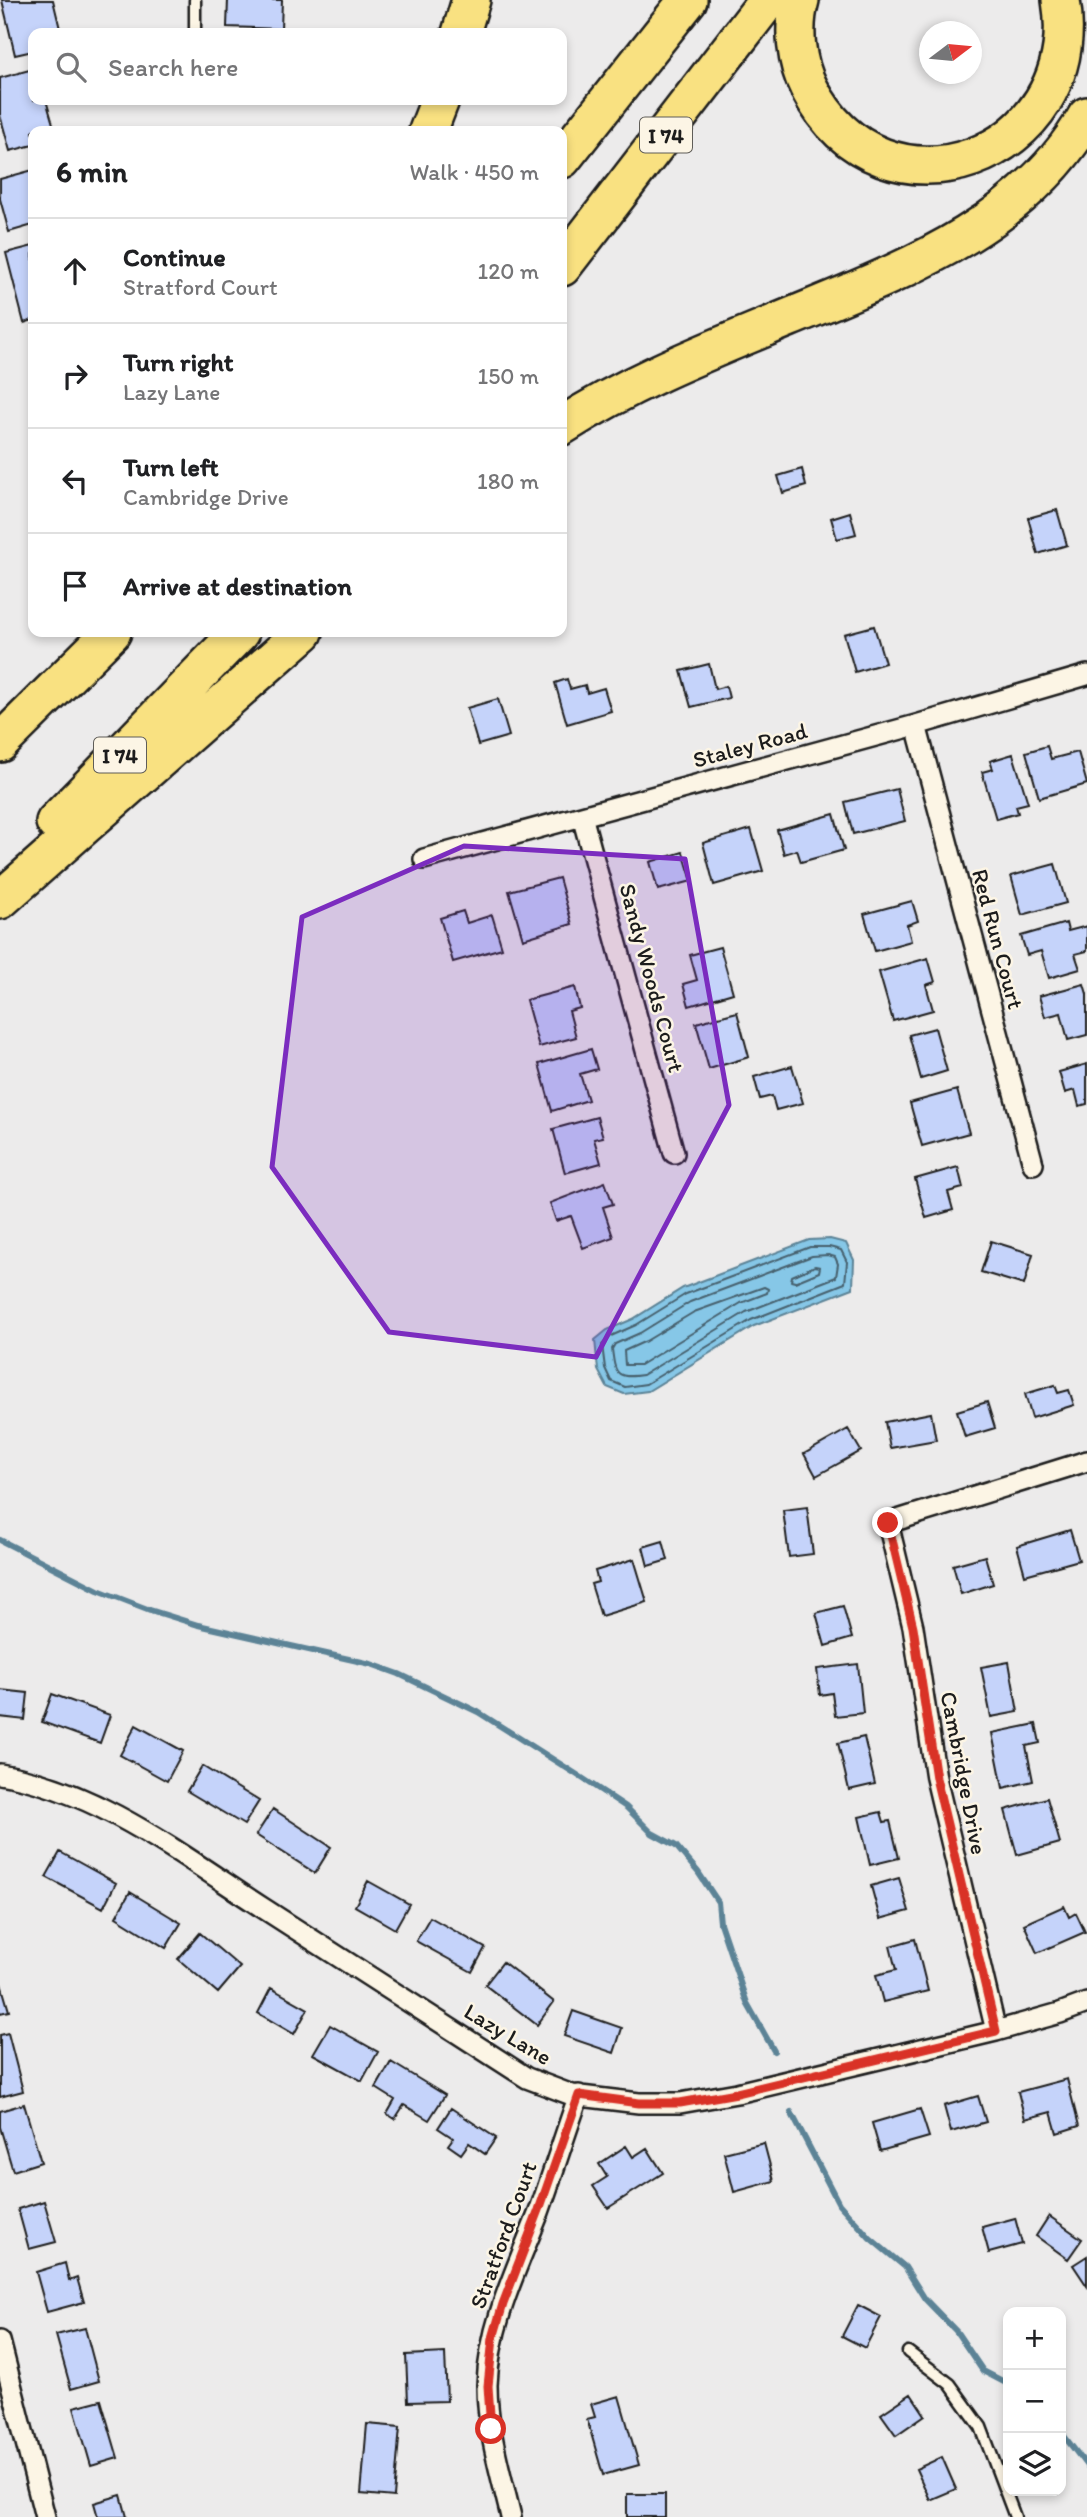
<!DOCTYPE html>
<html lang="en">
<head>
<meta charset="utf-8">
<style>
	body { margin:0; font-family:Itim,sans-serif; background:#f2f2f2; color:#202124 }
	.controls { position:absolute; right:21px; bottom:21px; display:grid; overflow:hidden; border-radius:14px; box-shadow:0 4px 10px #0003 }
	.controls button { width:63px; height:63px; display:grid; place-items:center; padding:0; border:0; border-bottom:2px solid #e0e0e0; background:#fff; color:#202124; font:35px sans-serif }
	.compass { position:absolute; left:919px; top:21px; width:63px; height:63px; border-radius:50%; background:#fff; box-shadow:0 4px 10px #0003; rotate:74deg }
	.stop { position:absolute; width:21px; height:21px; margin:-16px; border:5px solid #d93025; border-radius:50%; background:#fff }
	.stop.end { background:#d93025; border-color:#fff; box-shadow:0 2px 7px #0008 }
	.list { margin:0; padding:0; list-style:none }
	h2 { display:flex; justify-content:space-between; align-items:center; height:91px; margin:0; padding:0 28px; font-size:30px }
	h2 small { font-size:23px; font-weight:400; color:#757577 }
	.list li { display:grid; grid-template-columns:46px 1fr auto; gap:21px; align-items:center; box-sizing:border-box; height:105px; padding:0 28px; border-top:2px solid #e0e0e0 }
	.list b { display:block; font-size:26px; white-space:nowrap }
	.list p { margin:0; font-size:23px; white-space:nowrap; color:#757577 }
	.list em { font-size:23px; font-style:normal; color:#757577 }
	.icon { flex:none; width:38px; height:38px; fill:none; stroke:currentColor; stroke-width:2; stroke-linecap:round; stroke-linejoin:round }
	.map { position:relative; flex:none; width:1087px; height:2517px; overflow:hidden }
	.search { position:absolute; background:#fff; box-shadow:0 4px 10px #0003; left:28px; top:28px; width:539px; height:77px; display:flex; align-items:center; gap:18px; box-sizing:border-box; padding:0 24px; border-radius:14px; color:#757577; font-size:26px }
	.panel { position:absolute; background:#fff; box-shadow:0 4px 10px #0003; left:28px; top:126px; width:539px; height:511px; border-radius:14px }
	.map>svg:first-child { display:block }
	.water { fill:#86c7e7; stroke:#5c8396; stroke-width:2 }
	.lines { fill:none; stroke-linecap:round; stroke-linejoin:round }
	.shore { stroke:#46606d; stroke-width:2 }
	.stream { stroke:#5c8396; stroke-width:6 }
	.building { fill:#c5d3fa; stroke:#1c1c1c; stroke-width:2 }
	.service-casing { stroke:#1c1c1c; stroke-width:15 }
	.minor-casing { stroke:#1c1c1c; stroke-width:24 }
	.motorway-casing { stroke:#1c1c1c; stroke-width:42 }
	.service { stroke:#fcf5e5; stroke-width:10 }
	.minor { stroke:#fcf5e5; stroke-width:19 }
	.motorway { stroke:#f9e181; stroke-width:37 }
	.route { stroke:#d93025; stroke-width:9 }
	.marked { fill:#7b2cbf; fill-opacity:0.2; stroke:#7b2cbf; stroke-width:5; stroke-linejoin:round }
	.labels { text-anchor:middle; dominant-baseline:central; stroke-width:5; stroke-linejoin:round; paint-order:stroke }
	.shield { fill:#fcf5e5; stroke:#5f5d58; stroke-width:2 }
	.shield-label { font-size:21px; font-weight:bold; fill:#1c1c1c }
	.street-label { font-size:23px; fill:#1c1c1c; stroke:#fcf5e5 }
</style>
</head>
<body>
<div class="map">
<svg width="1087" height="2517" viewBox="0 0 1087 2517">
	<rect width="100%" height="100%" fill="#ecebeb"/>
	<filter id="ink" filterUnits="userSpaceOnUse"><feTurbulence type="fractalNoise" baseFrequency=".0143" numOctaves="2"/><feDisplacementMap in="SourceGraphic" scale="14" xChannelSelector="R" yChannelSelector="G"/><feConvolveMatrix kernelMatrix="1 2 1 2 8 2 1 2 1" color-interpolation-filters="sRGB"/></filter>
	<g filter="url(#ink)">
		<path class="water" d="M830,1239l16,4 8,17 -1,28 -99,38 -106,65 -24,3 -17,-7 -9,-17 -3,-30 12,-10 26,-11 50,-31 126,-48z"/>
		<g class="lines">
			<path class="shore" d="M810,1247h19l12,3 6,12 -2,21 -94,37 -105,64 -21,3 -14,-6 -6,-13 -3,-23 9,-9 25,-11 50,-31z
				M828,1255l7,2 3,7 -2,13 -90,35 -103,63c-27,4 -28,-1 -31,-26l3,-5 25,-11 50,-31 122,-46z
				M815,1266l5,1 -1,5 -24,10 -4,-1 1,-5z
				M764,1287l4,2 -1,4 -26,10 -101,62h-15l-1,-14 22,-10 48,-29z"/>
			<path class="stream" d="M0,1540l98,50 52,20 48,15 173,39 28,10 79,38 98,62 50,33 26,26 24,13 22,26 20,30 2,21 27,80 27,48
				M791,2112l48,92 31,34 35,29 20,32 31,32 27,40 25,13
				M1061,2432l26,34"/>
		</g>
		<path class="building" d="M2,0h51l8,33h-28v18l-18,4z
			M228,0h54l-1,29 -54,-2z
			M33,69v31h13l9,31h-22v14l-23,6 -10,-36v-37z
			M33,170v55l-24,7 -9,-33v-20z
			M33,246v74l-9,3 -18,-70z
			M802,469l4,17 -23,7 -5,-17z
			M1057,510l10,35 -29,9 -10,-36z
			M850,512l6,22 -19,5 -6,-21z
			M874,626l11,37 -30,9 -11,-38z
			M709,664l6,25 11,-3 3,12 -38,9 -10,-36z
			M567,679l3,10 15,-4 2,8 17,-5 7,23 -44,13 -12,-41z
			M498,699l11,37 -31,9 -11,-37z
			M1047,746l4,13 27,-7 9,32 -48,14 -13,-46z
			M1013,754l15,49 -12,3 2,7 -22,6 -14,-47 11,-3 -3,-8z
			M897,789l8,32 -52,13 -8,-32z
			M834,814l10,36 -43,12 -4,-12 -13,4 -7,-24z
			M751,829l12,42 -49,14 -11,-42z
			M683,852l9,29 -34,9 -8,-28z
			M1055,864l11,39 -44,12 -11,-39z
			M559,878l13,46 -49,15 -14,-48z
			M912,901l6,20 -11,4 4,16 -36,10 -11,-37z
			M463,911l4,12 25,-8 10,33 -49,14 -13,-44z
			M1066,923l2,8 19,-5v25l-12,3 5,15 -31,9 -8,-27 -14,4 -6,-19z
			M720,947l13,46 -44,13 -6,-22 14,-4 -7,-25z
			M928,958l7,24 -9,3 7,25 -40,11 -14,-49z
			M1084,984l3,10v41l-19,5 -7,-27 -16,4 -6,-21z
			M575,987l5,21 -11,3 7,26 -37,10 -13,-47z
			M737,1012l12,45 -40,12 -13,-46z
			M935,1028l12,43 -26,8 -12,-44z
			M591,1049l6,20 -17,5 8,26 -36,11 -13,-47z
			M1087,1064v40l-8,2 -4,-16 -10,3 -6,-21z
			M792,1066l11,37 -27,7 -4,-14 -12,3 -6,-22z
			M957,1090l12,43 -47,13 -12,-43z
			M597,1117l6,20 -9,2 7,24 -36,10 -12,-44z
			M958,1167l5,21 -15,4 5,18 -27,8 -11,-39z
			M605,1182l8,22 -10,3 10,30 -30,11 -12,-32 -15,5 -6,-18z
			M991,1241l42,13 -9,31 -43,-13z
			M1055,1385l3,8 11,-3 5,15 -42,13 -7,-24z
			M987,1402l8,26 -30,9 -8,-26z
			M931,1413l5,27 -46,8 -5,-26z
			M848,1429l13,22 -45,25 -12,-22z
			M807,1507l6,47 -24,3 -6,-47z
			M1070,1530l9,30 -54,15 -8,-29z
			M663,1541l5,19 -20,6 -5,-19z
			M985,1556l8,28 -32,10 -8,-29z
			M634,1559l13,43 -46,14 -10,-32 7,-2 -3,-11z
			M843,1606l9,32 -27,8 -9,-33z
			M1009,1662l9,50 -27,5 -10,-50z
			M858,1664l5,49 -28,3 -3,-23 -12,2 -3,-26z
			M0,1690l28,3 -3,27 -25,-3z
			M52,1694l58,21 -10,28 -58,-21z
			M1036,1724l4,19 -14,3 7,35 -30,7 -11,-55z
			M136,1725l47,26 -16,30 -47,-26z
			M864,1737l11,47 -26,6 -11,-47z
			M202,1766l57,35 -15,24 -57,-34z
			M1047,1798l13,45 -43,12 -12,-45z
			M273,1809l58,38 -16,26 -59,-38z
			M881,1812l3,10 6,-1 9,37 -29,7 -11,-48z
			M60,1852l56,31 -13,25 -57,-31z
			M899,1878l10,33 -29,8 -9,-33z
			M368,1881l41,23 -14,25 -40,-23z
			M130,1892l51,31 -15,25 -50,-31z
			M1064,1906l5,11 7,-4 9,19 -48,21 -13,-29z
			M430,1917l55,31 -13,24 -56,-31z
			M200,1933l40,34 -22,26 -40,-34z
			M915,1939l13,52 -45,11 -7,-27 20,-5 -6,-24z
			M503,1962l51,40 -17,23 -52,-40z
			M0,1980l9,31 -9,2z
			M271,1988l37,21 -14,25 -36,-21z
			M573,2011l49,17 -8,25 -50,-17z
			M330,2025l48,27 -16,29 -49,-27z
			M8,2033l15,58 -23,6v-62z
			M391,2062l54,33 -16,25 -25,-15 -9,14 -8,-5 8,-14 -19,-12z
			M1067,2079l12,47 -22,7 -6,-21 -26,7 -7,-27z
			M978,2096l8,26 -35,10 -7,-26z
			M24,2104l17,58 -28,9 -13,-44v-16z
			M451,2108l45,30 -11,16 -16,-11 -8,11 -13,-9 5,-7 -15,-10z
			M920,2109l9,28 -49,14 -8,-28z
			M764,2143l10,38 -40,11 -10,-39z
			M626,2146l7,11 14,-9 16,25 -55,35 -15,-22 14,-9 -8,-13z
			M44,2201l12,41 -27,7 -11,-40z
			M1049,2216l33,23 -14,20 -32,-23z
			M1015,2218l7,26 -33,9 -7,-26z
			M1087,2256v30l-14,-21z
			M65,2263l4,18 8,-3 7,24 -37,10 -11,-40z
			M858,2305l23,12 -16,31 -23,-12z
			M85,2328l14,53 -28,8 -15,-54z
			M445,2353l2,48 -39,1 -2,-47z
			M911,2394l14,21 -29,20 -15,-21z
			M619,2396l20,69 -36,10 -16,-56 8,-2 -4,-13z
			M101,2400l17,58 -27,8 -17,-59z
			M367,2424l33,3 -6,70 -33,-3z
			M942,2457l14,32 -26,11 -14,-31z
			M627,2494h38v23h-38z
			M121,2495l6,22h-29l-4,-14z"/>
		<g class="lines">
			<g class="service-casing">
				<path id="service" d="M195,0v32
					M908,2352l42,32 31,43 34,90"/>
			</g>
			<g class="minor-casing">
				<path id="minor" d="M916,725l117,439
					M582,816l92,337
					M424,859l492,-134 171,-50
					M0,1774c98,16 181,81 263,134 88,57 176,113 264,170l45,17 67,8h41l57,-10 259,-62 64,-18 27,-10
					M996,2031l-60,-253 -23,-151 -25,-104 199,-62
					M0,2341l45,176
					M511,2517c-10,-43 -24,-87 -24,-132 2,-61 30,-117 52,-173 14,-39 26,-78 40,-117"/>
			</g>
			<g class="motorway-casing">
				<path id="motorway" d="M800,0c-8,28 -4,63 9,88 73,144 278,70 252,-88
					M461,33l10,-33
					M428,131l12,-31
					M562,159l126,-159
					M562,267l206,-267
					M562,426c71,-46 149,-76 226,-108 111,-46 236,-91 299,-202
					M0,743l112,-111
					M55,822l185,-190
					M0,900l304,-268"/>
			</g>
			<use href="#service" class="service"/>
			<use href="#minor" class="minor"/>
			<use href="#motorway" class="motorway"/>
		</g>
	</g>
	<g class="lines" filter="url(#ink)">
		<path class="route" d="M491,2429l-3,-43 5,-48 10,-34 36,-94 40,-115 60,8h41l57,-10 259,-62 -60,-253 -23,-151 -25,-104"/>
	</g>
	<path class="marked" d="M464,846l221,13 44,246 -133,252 -207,-25 -117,-165 30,-250z"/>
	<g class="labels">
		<g class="shield">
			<rect x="640" y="117.5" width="52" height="35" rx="5"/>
			<rect x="94" y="737.5" width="52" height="35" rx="5"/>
		</g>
		<g class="shield-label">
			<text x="666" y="135">I 74</text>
			<text x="120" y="755">I 74</text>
		</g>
		<g class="street-label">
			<text transform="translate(750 745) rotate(-15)">Staley Road</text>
			<text transform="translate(998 939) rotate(75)">Red Run Court</text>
			<text transform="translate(652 978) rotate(75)">Sandy Woods Court</text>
			<text transform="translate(964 1773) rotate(79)">Cambridge Drive</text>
			<text transform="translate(508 2034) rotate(31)">Lazy Lane</text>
			<text transform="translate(503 2235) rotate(-70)">Stratford Court</text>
		</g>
	</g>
</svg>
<div class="controls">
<button>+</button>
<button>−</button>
<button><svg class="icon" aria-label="layers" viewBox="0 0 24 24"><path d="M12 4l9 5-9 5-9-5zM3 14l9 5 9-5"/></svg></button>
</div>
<svg class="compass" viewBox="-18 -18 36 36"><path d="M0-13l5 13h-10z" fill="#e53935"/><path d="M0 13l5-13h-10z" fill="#757577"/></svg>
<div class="stop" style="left:491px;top:2429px"></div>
<div class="stop end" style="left:888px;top:1523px"></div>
<div class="search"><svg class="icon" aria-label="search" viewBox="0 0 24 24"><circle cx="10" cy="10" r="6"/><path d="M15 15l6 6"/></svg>Search here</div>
<section class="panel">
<h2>6 min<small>Walk · 450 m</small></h2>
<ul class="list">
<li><svg class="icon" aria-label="ahead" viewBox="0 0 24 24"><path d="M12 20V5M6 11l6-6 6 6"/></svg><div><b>Continue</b><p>Stratford Court</p></div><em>120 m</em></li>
<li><svg class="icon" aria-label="right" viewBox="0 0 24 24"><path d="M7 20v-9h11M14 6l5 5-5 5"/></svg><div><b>Turn right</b><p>Lazy Lane</p></div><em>150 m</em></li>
<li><svg class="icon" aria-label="left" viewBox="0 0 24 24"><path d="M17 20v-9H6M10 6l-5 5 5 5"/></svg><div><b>Turn left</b><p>Cambridge Drive</p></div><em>180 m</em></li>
<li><svg class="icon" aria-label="arrive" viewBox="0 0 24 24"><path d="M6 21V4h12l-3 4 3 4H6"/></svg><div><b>Arrive at destination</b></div></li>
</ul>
</section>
</div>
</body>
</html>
